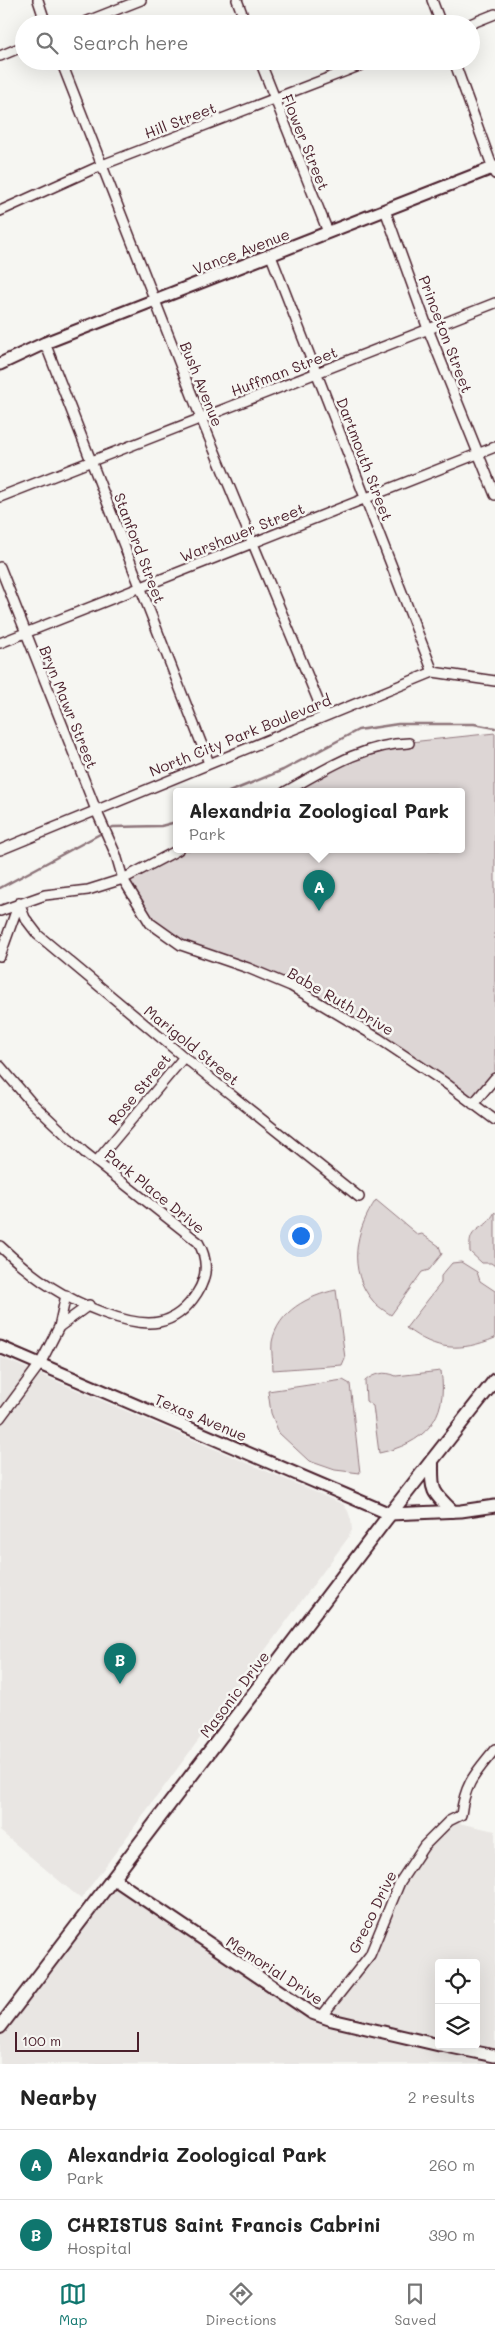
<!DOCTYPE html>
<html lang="en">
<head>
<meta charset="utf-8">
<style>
	body { margin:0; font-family:Mali,sans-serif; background:#f6f6f6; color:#222 }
	.controls { position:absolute; right:15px; bottom:15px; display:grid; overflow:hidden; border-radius:5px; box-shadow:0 5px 20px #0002 }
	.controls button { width:45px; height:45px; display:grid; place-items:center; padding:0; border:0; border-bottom:1px solid #e0e0e0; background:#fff; color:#222; font:25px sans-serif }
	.scale { position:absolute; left:15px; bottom:12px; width:124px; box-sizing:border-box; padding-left:5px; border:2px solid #4a1f2b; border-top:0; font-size:14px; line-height:18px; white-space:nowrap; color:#4a1f2b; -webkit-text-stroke:4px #f6f6f2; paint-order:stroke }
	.you { position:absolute; left:300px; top:1235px; width:18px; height:18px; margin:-12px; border:4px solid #fff; border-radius:50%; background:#1a73e8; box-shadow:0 0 0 8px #1a73e833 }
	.badge { display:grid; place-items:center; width:32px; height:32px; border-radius:50%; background:#0f766e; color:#fff; font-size:16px; font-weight:700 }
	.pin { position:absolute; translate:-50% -41px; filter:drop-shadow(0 1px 2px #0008) }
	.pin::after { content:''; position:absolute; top:26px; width:18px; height:15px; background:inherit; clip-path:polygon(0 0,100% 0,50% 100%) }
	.popup { position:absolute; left:173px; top:788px; width:292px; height:65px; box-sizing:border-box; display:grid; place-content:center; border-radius:5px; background:#fff; filter:drop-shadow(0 1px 4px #0005); font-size:16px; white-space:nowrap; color:#767676 }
	.popup b { font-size:19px; color:#222 }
	.popup::after { content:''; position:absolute; left:50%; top:100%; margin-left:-10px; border:10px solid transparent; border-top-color:#fff }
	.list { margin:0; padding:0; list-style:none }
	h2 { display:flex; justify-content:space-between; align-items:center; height:65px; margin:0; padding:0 20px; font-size:21px }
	h2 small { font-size:16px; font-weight:400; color:#767676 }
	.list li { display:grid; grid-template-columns:32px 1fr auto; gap:15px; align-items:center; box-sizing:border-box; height:70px; padding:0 20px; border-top:1px solid #e0e0e0 }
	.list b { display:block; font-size:19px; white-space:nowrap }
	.list p { margin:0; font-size:16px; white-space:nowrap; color:#767676 }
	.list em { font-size:16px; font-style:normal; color:#767676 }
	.icon { flex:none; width:28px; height:28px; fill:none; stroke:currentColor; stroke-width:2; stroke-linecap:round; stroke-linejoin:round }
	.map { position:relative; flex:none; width:495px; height:2064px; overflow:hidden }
	.search { position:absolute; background:#fff; box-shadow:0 5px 20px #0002; left:15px; right:15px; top:15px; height:55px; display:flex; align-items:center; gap:12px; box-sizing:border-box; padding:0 18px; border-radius:28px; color:#767676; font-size:19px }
	.sheet { height:205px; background:#fff }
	nav { display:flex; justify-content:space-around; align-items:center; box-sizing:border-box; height:70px; border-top:1px solid #e0e0e0; background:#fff; font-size:14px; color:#767676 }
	nav a { display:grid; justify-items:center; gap:2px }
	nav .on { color:#0f766e }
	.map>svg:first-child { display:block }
	.built { fill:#e9e6e3; fill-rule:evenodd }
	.green { fill:#ddd6d5; stroke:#947a80 }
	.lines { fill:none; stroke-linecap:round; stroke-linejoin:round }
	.stream { stroke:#8e747a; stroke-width:2.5 }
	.street-casing { stroke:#4a1f2b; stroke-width:12 }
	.secondary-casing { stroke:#4a1f2b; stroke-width:15 }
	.primary-casing { stroke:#4a1f2b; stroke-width:16 }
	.street { stroke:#f6f6f2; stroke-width:9 }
	.secondary { stroke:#f6f6f2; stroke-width:11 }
	.primary { stroke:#f6f6f2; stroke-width:12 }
	.labels { text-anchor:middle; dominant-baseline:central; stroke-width:5; stroke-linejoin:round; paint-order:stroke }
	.street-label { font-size:15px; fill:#4a1f2b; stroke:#f6f6f2 }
</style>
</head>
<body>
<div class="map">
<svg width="495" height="2064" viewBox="0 0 495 2064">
	<rect width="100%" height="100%" fill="#f6f6f2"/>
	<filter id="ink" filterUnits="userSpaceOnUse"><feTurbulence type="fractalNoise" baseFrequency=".02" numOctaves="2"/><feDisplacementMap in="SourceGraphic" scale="10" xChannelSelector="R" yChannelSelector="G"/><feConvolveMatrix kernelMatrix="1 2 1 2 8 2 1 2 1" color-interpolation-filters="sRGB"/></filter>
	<g filter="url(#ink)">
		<path class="built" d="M0,1357l343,147 5,7 3,9 1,10 -4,8 -267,361 -81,-68z
			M449,1821l46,10v233h-495v-37l114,-148 207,138 48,-62 31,-73zM439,1963h37v82h-37z"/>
		<path class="green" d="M495,733v344l-22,26 -181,-118 -94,-34 -48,-29 -25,-48 51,-24h286v-58h-176l36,-20 70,-28z
			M376,1200l42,35 4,-1 17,12 3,8 -13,16 -7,2 -31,43c-6,-4 -14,-9 -18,-14 -26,-30 -18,-71 3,-101z
			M495,1212v54l-4,-3h-9l-12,-11c-1,-17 2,-19 14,-27 5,-2 8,-9 11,-13z
			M461,1262l16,10 3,9 15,10v47c-35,14 -58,13 -89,-10l35,-45v-7l11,-13z
			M336,1290l9,68 -3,7 -69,5c0,-8 -2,-19 -1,-28 6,-31 36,-46 64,-52z
			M441,1371c8,48 -18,73 -62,82l-6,-47 -7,-5 -1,-20c9,-8 20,-10 31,-5z
			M343,1380l7,4 10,89 -25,-3 -26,-9 -30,-28 -8,-20 -3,-22z"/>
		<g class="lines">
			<path class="stream" d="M229,792l54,-22 75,-40 40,-6h76l21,4
				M0,888l113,-61 48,-1 15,-4"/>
			<g class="street-casing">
				<path id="street" d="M38,0l8,24
					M237,0l9,24
					M432,0l9,24
					M80,24l61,-24
					M470,24l25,-10
					M0,56l24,-10
					M61,61l140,357 123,297
					M260,61l68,171
					M454,61l41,113
					M385,210l43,119 67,166
					M0,211l102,-46 270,-104
					M271,256l162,416
					M45,343l164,420
					M0,497l495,-194
					M0,567l96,243 20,45 7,24 27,44 31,22 67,23 43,18 87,52 66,44 51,38
					M0,643l495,-196
					M285,792c39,-22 78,-48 124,-49
					M0,850l433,-178 62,9
					M19,903l6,15 13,17 146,122 175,140
					M0,911l45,-16 43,-5 35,-11 55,-29
					M0,956l19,-53
					M0,1066l30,35 54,51 114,90c10,17 10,34 -1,51 -9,14 -21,26 -38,29 -30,6 -83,-19 -108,-35 -18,-11 -35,-26 -51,-41
					M473,1104l22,-26
					M96,1162l88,-105
					M59,1327l30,-22
					M0,1418l40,-54 19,-37 7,-32
					M321,2017l49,-62 30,-73 24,-36 25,-25 12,-6c4,-33 15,-42 34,-66"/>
			</g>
			<g class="secondary-casing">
				<path id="secondary" d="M0,364l45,-21 450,-176
					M0,1347l390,167 71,-3 34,-5
					M114,1879l198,134 20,7 107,25
					M441,2045l54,11"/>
			</g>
			<g class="primary-casing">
				<path id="primary" d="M432,1460c0,30 -2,30 20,51
					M0,2027l390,-513 105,-134"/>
			</g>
			<use href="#street" class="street"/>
			<use href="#secondary" class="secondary"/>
			<use href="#primary" class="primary"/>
		</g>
	</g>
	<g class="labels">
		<g class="street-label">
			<text transform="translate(180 120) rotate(-21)">Hill Street</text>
			<text transform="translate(306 142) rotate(68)">Flower Street</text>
			<text transform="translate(241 251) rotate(-21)">Vance Avenue</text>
			<text transform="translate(446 334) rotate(69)">Princeton Street</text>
			<text transform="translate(284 371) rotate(-21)">Huffman Street</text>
			<text transform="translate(202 384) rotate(68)">Bush Avenue</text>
			<text transform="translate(365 459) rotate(69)">Dartmouth Street</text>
			<text transform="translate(242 532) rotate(-22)">Warshauer Street</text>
			<text transform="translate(140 548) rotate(69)">Stanford Street</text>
			<text transform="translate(69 707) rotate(68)">Bryn Mawr Street</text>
			<text transform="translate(240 735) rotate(-22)">North City Park Boulevard</text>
			<text transform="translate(341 1001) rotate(30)">Babe Ruth Drive</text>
			<text transform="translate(192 1045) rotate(39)">Marigold Street</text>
			<text transform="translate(139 1089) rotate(-50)">Rose Street</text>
			<text transform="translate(155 1191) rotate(39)">Park Place Drive</text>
			<text transform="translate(201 1417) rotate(23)">Texas Avenue</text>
			<text transform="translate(234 1694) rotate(-53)">Masonic Drive</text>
			<text transform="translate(372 1912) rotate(-64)">Greco Drive</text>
			<text transform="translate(275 1970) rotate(33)">Memorial Drive</text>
		</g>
	</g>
</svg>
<div class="controls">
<button><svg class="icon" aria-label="locate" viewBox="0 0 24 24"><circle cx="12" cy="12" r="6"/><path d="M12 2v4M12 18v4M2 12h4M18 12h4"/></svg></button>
<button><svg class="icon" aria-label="layers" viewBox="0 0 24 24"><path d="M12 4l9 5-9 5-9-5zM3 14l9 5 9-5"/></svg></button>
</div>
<div class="scale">100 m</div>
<div class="you"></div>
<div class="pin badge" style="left:319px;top:911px">A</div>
<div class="popup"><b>Alexandria Zoological Park</b>Park</div>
<div class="pin badge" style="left:120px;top:1684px">B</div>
<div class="search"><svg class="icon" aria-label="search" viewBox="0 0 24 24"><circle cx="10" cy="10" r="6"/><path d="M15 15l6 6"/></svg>Search here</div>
</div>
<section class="sheet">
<h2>Nearby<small>2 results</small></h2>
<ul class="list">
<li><span class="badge">A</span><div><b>Alexandria Zoological Park</b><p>Park</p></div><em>260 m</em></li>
<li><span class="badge">B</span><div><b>CHRISTUS Saint Francis Cabrini</b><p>Hospital</p></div><em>390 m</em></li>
</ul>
</section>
<nav>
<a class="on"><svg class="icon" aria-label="map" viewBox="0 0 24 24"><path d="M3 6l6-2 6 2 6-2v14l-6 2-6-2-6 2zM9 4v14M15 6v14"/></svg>Map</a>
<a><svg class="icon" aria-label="directions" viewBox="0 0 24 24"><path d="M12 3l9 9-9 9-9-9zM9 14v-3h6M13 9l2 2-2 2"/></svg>Directions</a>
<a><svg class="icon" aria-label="saved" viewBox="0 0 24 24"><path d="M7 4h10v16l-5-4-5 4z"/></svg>Saved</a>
</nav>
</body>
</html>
